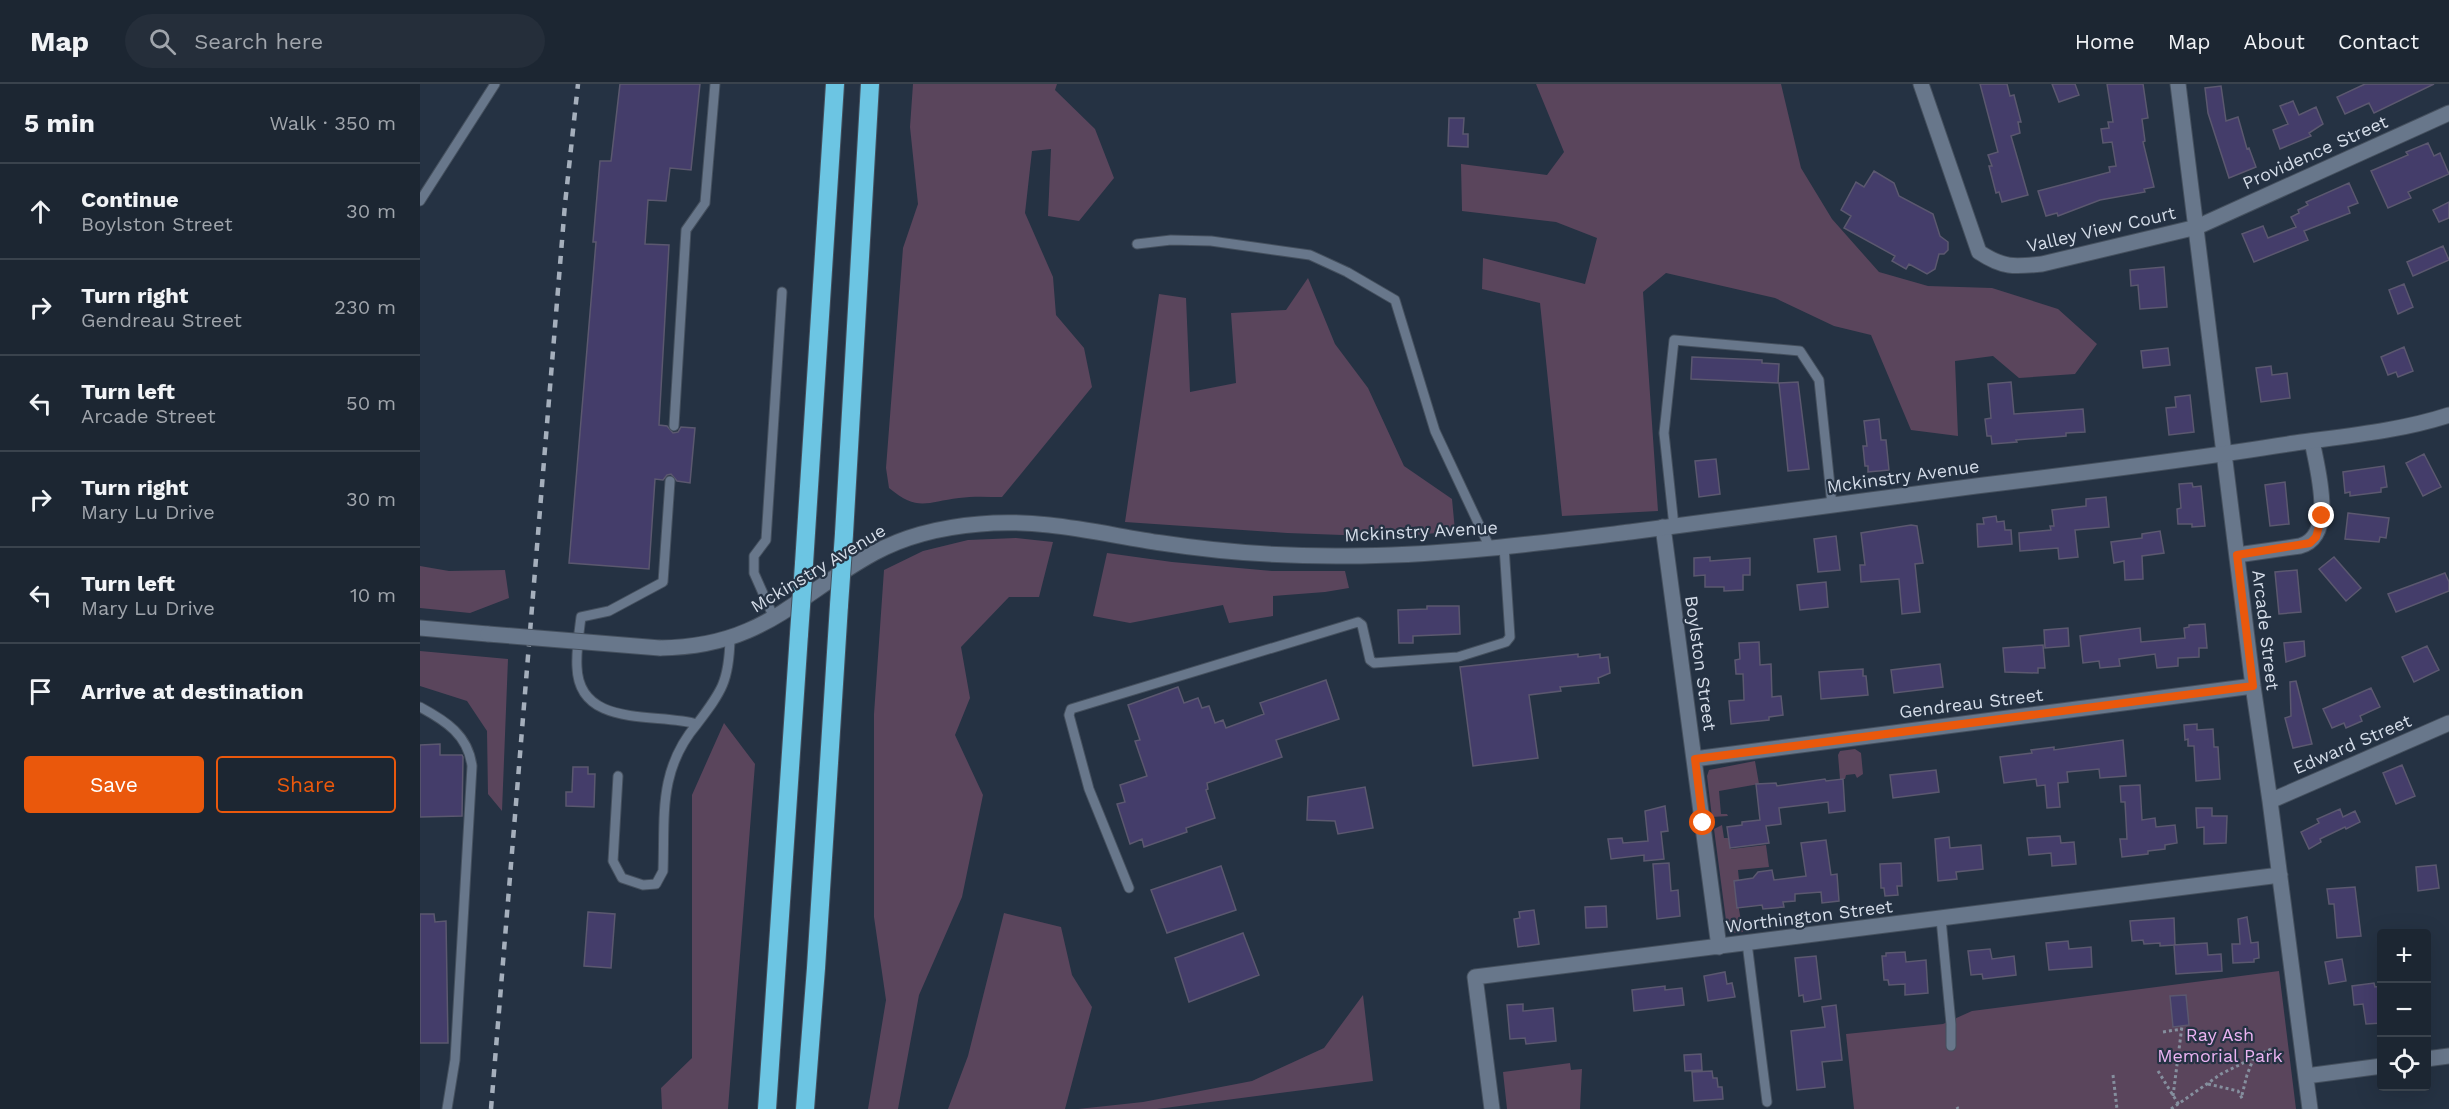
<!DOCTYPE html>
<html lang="en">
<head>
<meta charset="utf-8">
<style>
	body { margin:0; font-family:"Work Sans",sans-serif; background:#252e3a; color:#f1f3f6 }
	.controls { position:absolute; right:18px; bottom:18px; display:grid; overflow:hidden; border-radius:6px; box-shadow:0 6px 24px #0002 }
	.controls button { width:54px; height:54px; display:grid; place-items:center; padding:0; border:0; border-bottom:2px solid #3a434d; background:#1c2632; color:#f1f3f6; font:30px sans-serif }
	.stop { position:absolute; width:18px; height:18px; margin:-14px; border:4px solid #ea580c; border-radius:50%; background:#fff }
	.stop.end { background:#ea580c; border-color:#fff; box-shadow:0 2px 6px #0008 }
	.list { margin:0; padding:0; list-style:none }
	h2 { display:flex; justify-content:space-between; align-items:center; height:78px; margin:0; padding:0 24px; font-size:26px }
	h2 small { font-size:20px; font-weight:400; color:#a0a5ac }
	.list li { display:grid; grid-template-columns:39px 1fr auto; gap:18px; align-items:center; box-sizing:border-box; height:96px; padding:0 24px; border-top:2px solid #3a434d }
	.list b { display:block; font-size:22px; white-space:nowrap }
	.list p { margin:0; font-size:20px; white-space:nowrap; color:#a0a5ac }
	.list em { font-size:20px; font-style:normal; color:#a0a5ac }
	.actions { display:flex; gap:12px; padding:18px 24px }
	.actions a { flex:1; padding:14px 0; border:2px solid #ea580c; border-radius:6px; text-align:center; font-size:21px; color:#ea580c }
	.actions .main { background:#ea580c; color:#fff }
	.icon { flex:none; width:33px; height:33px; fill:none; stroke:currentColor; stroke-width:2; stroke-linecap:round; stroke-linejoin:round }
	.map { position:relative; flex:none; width:2029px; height:1025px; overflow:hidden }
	header { display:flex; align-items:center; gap:36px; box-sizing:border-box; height:84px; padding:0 30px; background:#1c2632; border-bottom:2px solid #3a434d }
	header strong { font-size:28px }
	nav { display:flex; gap:33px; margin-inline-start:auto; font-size:21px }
	.search { width:420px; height:54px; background:#252e3a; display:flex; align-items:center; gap:15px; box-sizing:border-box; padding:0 21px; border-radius:33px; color:#a0a5ac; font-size:22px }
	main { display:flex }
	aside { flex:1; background:#1c2632 }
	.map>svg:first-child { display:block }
	.green { fill:#5a455c }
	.building { fill:#443d6a; stroke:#5b586f; stroke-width:1.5 }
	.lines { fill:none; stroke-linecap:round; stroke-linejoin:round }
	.service-casing { stroke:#45505e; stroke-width:11 }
	.minor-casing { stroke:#45505e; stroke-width:17 }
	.tertiary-casing { stroke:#45505e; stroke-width:17 }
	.motorway-casing { stroke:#45505e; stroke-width:20 }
	.path { stroke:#858f9e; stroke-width:3; stroke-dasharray:3 3; stroke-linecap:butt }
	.service { stroke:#68778b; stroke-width:9 }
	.minor { stroke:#68778b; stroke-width:15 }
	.tertiary { stroke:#68778b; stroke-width:15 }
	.motorway { stroke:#6cc5e3; stroke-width:18 }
	.rail { stroke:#a5afbc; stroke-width:4.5; stroke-dasharray:8 8; stroke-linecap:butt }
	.tertiary-bridge-casing { stroke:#45505e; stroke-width:17; stroke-linecap:butt }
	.motorway-bridge-casing { stroke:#45505e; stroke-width:20; stroke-linecap:butt }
	.tertiary-bridge { stroke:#68778b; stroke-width:15 }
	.motorway-bridge { stroke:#6cc5e3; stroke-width:18 }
	.route { stroke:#ea580c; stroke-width:8 }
	.labels { text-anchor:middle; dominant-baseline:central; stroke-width:4.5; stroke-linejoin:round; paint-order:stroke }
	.street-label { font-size:18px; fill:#d4dce8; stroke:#253243 }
	.park-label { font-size:18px; fill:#ebb3f2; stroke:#253243 }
</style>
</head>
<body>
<header>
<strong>Map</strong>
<div class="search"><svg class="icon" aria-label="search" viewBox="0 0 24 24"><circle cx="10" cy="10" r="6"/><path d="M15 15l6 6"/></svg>Search here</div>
<nav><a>Home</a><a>Map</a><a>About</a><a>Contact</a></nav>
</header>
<main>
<aside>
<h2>5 min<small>Walk · 350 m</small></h2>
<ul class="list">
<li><svg class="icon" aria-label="ahead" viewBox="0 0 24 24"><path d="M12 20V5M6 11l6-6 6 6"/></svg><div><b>Continue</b><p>Boylston Street</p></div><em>30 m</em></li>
<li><svg class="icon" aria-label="right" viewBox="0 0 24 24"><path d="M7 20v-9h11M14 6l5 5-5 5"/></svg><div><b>Turn right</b><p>Gendreau Street</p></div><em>230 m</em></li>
<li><svg class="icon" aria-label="left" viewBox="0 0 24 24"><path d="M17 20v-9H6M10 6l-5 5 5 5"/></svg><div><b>Turn left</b><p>Arcade Street</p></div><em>50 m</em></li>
<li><svg class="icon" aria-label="right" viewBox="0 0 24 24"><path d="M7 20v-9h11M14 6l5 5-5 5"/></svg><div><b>Turn right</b><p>Mary Lu Drive</p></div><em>30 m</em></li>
<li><svg class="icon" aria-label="left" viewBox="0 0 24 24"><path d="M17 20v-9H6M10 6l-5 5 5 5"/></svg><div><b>Turn left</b><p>Mary Lu Drive</p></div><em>10 m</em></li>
<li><svg class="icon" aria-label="arrive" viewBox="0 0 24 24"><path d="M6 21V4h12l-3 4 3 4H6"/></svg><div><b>Arrive at destination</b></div></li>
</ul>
<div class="actions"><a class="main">Save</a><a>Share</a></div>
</aside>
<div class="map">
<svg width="2029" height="1025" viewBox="0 0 2029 1025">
	<rect width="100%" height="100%" fill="#253243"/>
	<path class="green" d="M493,0h144l-2,6 40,39 19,49 -35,43 -31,-5 3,-67 -19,2 -7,62 28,64 3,38 28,33 8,39 -90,110c-14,0 -29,-1 -43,1 -33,4 -41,14 -70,-10l-3,-20 17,-220 15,-44 -8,-77z
		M1116,0h245l20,84 31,51 47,53 49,14 64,2 66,21 39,35 -22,30 -56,4 -26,-22 -38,5 3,75 -47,-6 -40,-95 -37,-9 -59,-28 -109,-25 -23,19 15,219 -96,5 -22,-213 -58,-14 1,-31 102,26 12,-46 -41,-16 -94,-11 -1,-47 86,11 17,-23z
		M888,194l27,66 33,44 36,78 48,33 3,32 -57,6 -111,-4 -162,-11 34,-228 27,4 4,94 46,-9 -5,-70 55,-3z
		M596,454l37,4 -14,55h-30l-48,50 9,51 -15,37 28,60 -21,102 -43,98 -21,114h-30l18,-109 -12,-83v-203l10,-144 39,-19 45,-11z
		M687,469l65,9 100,9h73l4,17 -24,4 -52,4v20l-44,7 -6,-18 -93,18 -37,-7z
		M0,482l29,5 56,-1 4,28 -39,15 -50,-5z
		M0,567l88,8 -6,152 -14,-17 -1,-63 -20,-30 -47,-15z
		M304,639l31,41 -27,345h-66l-1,-21 31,-30v-263z
		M1435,665l6,4 2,21 -6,4 -2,-4 -9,1 -1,4h-5l-2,-24 2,-4z
		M1335,677l4,23 -40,7 2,23h6l1,2 -16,1 -5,-41 2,-6z
		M1302,741l2,13h4l3,11 35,-4 3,22 -31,3 1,10 -5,1 9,51 -10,1 -6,-5 -13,-99z
		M584,829l57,14 11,48 20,32 -27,102h-117l20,-53z
		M1859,887l17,138h-442l-8,-75 97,-10 29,-13z
		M943,911l10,86 -216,28h-79l65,-7 109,-21 72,-33z
		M1150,979l1,7 11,-1 -2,40h-73l-4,-37z"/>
	<path class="building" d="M200,0h80l-9,86 -21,-2 -4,33 -18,-1 -3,44 24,1 -10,180 8,1 6,7 5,-1 3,-5 14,1 -5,55 -13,-2 -6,-7 -4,1 -4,5 -8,-1 -6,90 -80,-6 27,-321h-3l7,-81h11z
		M1560,0h27l3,12 4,-1 7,27h-3l2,11 -9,3 17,59 -26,7 -3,-10 -3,1 -7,-27h3l-4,-11 10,-3z
		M1632,0h23l4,11 -20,7z
		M1687,0h36l5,34 -6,1 3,22 -2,1 11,45 -10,2 1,3 -45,8 -42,16 -1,-3 -11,3 -8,-25 72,-19 -1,-5 7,-1 -4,-24 -9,1 -2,-14 8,-1 -1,-6h5z
		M1945,0h69l-60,29 -5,-10 -24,11 -8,-17z
		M1801,2l5,35 12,-4 9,32 2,-1 7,19 -27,11 -21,-65 -3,-25z
		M1873,17l6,14 17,-8 7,17 -14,9 2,3 -31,13 -7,-19 15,-6 -8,-18z
		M1029,34h15l-1,16h5v13l-20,-1z
		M2008,59l6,13 6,-3 9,21 -41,18 3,6 -23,10 -17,-37 37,-16 -2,-3z
		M1454,87l20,12 5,13 34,18 7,22 8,6v8l-4,4h-5l-4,15 -8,5 -18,-10 -3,5 -14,-8 3,-5 -51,-28 7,-12 -10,-6 15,-28 8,5z
		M1929,99l9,20 -10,4 2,6 -46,18 4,9 -54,22 -12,-28 21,-8 5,12 28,-11 -5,-10 8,-4 -1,-3 10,-5 -2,-3z
		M2029,118v16l-10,4 -6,-12z
		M2023,162l6,14 -36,16 -6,-14z
		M1744,183l3,40 -27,2 -2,-24 -7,1 -1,-16z
		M1984,200l9,23 -15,7 -9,-24z
		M1984,263l9,24 -15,6 -2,-5 -8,3 -7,-18z
		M1748,264l2,17 -27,3 -2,-17z
		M1272,273l70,3v3l17,1 -1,19 -87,-4z
		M1851,282l1,9 15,-2 3,25 -29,4 -5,-34z
		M1378,298l11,87 -21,2 -9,-88z
		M1591,298l3,32 69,-5 2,23 -19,1v3l-50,4 1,2 -25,2 -1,-8h-4l-2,-17 6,-1 -3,-34z
		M1770,311l4,37 -25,3 -3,-27 10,-1 -1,-10z
		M1459,335l2,21h5l3,30 -21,2v-6h-3l-2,-20h4l-3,-25z
		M2004,370l17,33 -18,9 -17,-33z
		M1296,375l4,35 -21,3 -4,-36z
		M1964,382l3,21 -6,1v4l-31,4v-4l-5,1 -2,-21z
		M1865,398l4,42 -19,2 -5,-41z
		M1772,399l1,4 8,-1 4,40 -13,1v-3h-14l-1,-15 4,-1 -2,-24z
		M1686,413l3,30 -34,3 3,27 -19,2 -1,-11 -38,3 -1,-18 32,-3 -1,-4h4l-2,-16 34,-4v-7z
		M1928,429l41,5 -3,20 -6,-1 -1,5 -34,-3z
		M1576,432l1,6 7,-1 1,9h6l1,14 -34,3 -1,-23h7l-1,-6z
		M1491,441l6,1 6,37 -8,1 5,48 -18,2 -3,-35 -38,3 -1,-17h5l-4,-32z
		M1740,447l4,22 -22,3 1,23 -18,1 -1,-19 -10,2 -3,-21 31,-4v-4z
		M1416,452l4,34 -22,2 -4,-33z
		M1290,473v4l40,-3v17h-7v15l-19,1v-4h-19v-12l-11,1v-18z
		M1914,473l27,31 -15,13 -27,-32z
		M1877,486l4,42 -22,2 -4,-42z
		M2025,489l4,9v9l-53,21 -8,-18z
		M1406,498l2,25 -28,3 -3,-25z
		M1007,522h32l1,28 -47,2v7h-14l-1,-33 29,-1z
		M1785,540l2,24h-8v9l-21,1v8l-21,2 -2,-14 -36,5 1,7 -20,2 -1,-7 -16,2 -3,-27 60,-8 1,14 44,-4 -1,-10 5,-1v-2z
		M1648,544l1,18 -24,2 -1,-18z
		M1884,557l1,15 -19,6 -2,-19z
		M1339,558l1,23 11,-1 1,33 9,-1 2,19 -14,2v3l-38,4 -2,-23 15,-1 -1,-26h-7l-1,-14 5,-1 -1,-16z
		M1623,561l2,23h-7v5l-33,-1 -2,-24z
		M2007,562l12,24 -25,12 -12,-25z
		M1158,570v3l22,-3v4l8,-1 2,16 -12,5 1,5 -39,4 1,4 -32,4 9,63 -65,8 -13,-99z
		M1520,580l3,23 -49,6 -3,-23z
		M1443,585v7h3l2,19 -47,4 -2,-27z
		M906,596l13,39 -63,21 6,17 -75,26 1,6 -2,1 9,28 -29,10 1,4 -43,15 -2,-8 -12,5 -13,-40 8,-2 -5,-17 27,-9 -12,-35 5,-1 -12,-35 50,-18 6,16 14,-5 4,10 7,-2 6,17 8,-3 3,8 38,-14 -4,-11z
		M1876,597l16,63 -19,4 -8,-30 6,-2 -1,-34z
		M1951,604l9,19 -20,9 2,5 -16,7 -2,-5 -12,5 -9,-19z
		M1777,640v6l16,-1 1,18h4l2,32 -24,2 -2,-35h-6v-7l-3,1 -1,-15z
		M1703,656l3,36 -26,2 -1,-9 -32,3 1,10 -10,1 2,24 -13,1 -2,-23 -8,1 -1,-7 -32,4 -4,-26 32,-4 -1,-3 23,-3v3z
		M20,660v11h22l1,2 -1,59 -42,1v-72z
		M1982,681l13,31 -19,8 -13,-31z
		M153,683h15v7h7l-1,33 -28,-1v-14h6z
		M1516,686l3,22 -46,6 -3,-23z
		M1405,695l1,2 17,-2 2,32 -16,2 -1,-11 -49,6 2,16 -15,2 3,17 -39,5 -3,-21 15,-2v-3l18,-2 -4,-36 20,-1 1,3z
		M1720,701l2,35 13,-2 1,9 19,-2 2,18 -12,2v4l-17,2v3l-26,3 -2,-18h7l-2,-37h-4l-1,-16z
		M945,703l8,41 -35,6 -3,-13 -28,-1 1,-23z
		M1245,722l3,25 -7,1 3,27 -20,2v-6l-33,4 -3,-20 14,-1 1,5 25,-2 -3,-30z
		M1776,724h16v8h15l-1,27 -22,1v-17l-7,1z
		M1920,725l3,8 12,-6 5,11 -14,7 -1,-2 -25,12 1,3 -12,7 -8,-17 18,-9 -2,-4z
		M1640,752l1,7 13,-1 2,22 -24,2 -1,-13 -22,2 -2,-17z
		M1529,753l1,11 31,-3 2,24 -27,3 1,7 -19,2 -3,-42z
		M1406,756l5,35 6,-1 2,27 -17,2 -1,-11 -26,2v7l-12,1 1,5 -21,2 -1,-4 -25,3 -3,-27 19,-3 5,-6 14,-2 2,10 32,-4 -5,-33z
		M1249,779l2,28 7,-1 2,26 -23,3 -4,-55z
		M1481,779l1,23h-5l1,9 -13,1 -1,-8h-3l-1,-24z
		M2016,781l3,23 -21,3 -2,-24z
		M801,782l15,44 -69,23 -16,-43z
		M1935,803l6,49 -24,2 -3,-34h-5l-2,-15z
		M1186,822l1,21 -21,1 -1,-21z
		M1114,826l5,34 -21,3 -4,-28 6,-1 -1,-6z
		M168,828l27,2 -4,54 -27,-2z
		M0,830h14l1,8 11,-1 2,122h-28z
		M1827,833l4,26 7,-1 1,16 -5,1v3l-21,1 -1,-19h8l-2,-25z
		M1754,834l1,27 -15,1v-3l-16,1 -1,-4 -11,1 -2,-20z
		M823,849l16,42 -70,27 -14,-44z
		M1648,857l1,8 22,-2 1,20 -43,3 -3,-27z
		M1787,859l1,12 13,-1 1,17 -46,3 -2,-29z
		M1570,865l2,10 22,-3 2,19 -33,4 -1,-5 -11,1 -3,-24z
		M1485,868l1,10 20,-2 2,33 -23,2v-11l-16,1 -1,-5h-4l-2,-24h4v-3z
		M1396,872l5,43 -17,3 -1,-7 -4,1 -4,-38z
		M1922,875l4,22 -17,3 -4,-22z
		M1305,888l2,12 5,-1 3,14 -27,4 -4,-25z
		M1954,899l1,4 7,-1v37l-16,1 -3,-20 -9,1 -2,-19z
		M1245,902v4l17,-2 2,17 -50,6 -2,-21z
		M1766,911l3,30 -16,2 -3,-31z
		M1103,920v7l30,-3 3,33 -30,3 -1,-6 -15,1 -3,-34z
		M1416,921l6,55 -20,2 3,25 -28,3 -6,-59 34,-4 -3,-20z
		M1281,970l1,16 -17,1 -1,-16z
		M1292,987l1,7h4l1,9h4l1,12 -29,2 -2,-29z"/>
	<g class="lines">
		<g class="service-casing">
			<path id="service" d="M0,117l75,-117
				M717,160l34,-4 40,1 99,14 37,17 48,28 40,131 55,117
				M254,342l12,-196 19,-27 10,-119
				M1254,442l-10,-93 10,-93 126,11 19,29 13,125
				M354,534l-20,-45v-17l12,-16 16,-248
				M0,623c26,14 48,28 52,59l-17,294 -8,49
				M277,640c25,-33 32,-43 33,-85
				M198,692l-5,85 9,17 21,7 13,-1 7,-13c2,-56 -5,-101 34,-147 -40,-12 -118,5 -120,-57 -1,-16 2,-34 4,-50l28,-6 54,-29 7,-101
				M709,804l-40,-99 -20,-74 2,-6 287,-87 4,3 8,35 4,3 84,-6 48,-15 4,-5 -6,-91
				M1521,835l10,105v22
				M1327,859l20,159"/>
		</g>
		<g class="minor-casing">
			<path id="minor" d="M1501,0l58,168c24,16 35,15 63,12l155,-37 252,-114
				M1758,0l75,602 17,115 40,308
				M1243,443l56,420
				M1817,471l63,-9c37,-10 17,-78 12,-105
				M1274,675l559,-73
				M1850,717l179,-78
				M2006,975l23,-3
				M1886,992l76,-10
				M1072,1025l-17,-132 805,-102"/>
		</g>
		<g class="tertiary-casing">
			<path id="tertiary" d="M0,544l68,6
				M240,564c102,-1 134,-51 214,-95 33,-18 69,-26 106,-29 62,-6 121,10 182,19 58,9 116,13 174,13 98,1 197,-12 294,-24 115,-15 231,-31 346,-46 107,-13 213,-26 319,-43 51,-7 105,-12 154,-28"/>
		</g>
		<g class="motorway-casing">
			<path id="motorway" d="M424,450l26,-450
				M384,480l31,-480
				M347,1025l32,-475
				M385,1025l11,-141 23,-363"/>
		</g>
		<path class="path" d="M1743,948l19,-3
			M1738,987l21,34
			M1693,991l4,34
			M1788,1000l30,7 5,9
			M1822,1011l5,-20 7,-18
			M1753,1012l9,-70
			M1537,1023l1,2
			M1751,1025l50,-35 50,-25"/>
		<use href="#service" class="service"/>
		<use href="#minor" class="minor"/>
		<use href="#tertiary" class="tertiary"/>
		<use href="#motorway" class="motorway"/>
		<path class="rail" d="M71,1025l74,-905 13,-120"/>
		<g class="tertiary-bridge-casing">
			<path id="tertiary-bridge" d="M68,550l172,14"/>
		</g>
		<g class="motorway-bridge-casing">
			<path id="motorway-bridge" d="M419,521l5,-71
				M379,550l5,-70"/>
		</g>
		<use href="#tertiary-bridge" class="tertiary-bridge"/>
		<use href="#motorway-bridge" class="motorway-bridge"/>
	</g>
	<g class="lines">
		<path class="route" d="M1283,739l-8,-64 558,-73 -16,-131 73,-12 6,-6 6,-21"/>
	</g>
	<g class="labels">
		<g class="street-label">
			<text transform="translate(1895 68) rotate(-24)">Providence Street</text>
			<text transform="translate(1681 145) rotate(-13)">Valley View Court</text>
			<text transform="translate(1483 392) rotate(-8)">Mckinstry Avenue</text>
			<text transform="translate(1001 447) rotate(-3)">Mckinstry Avenue</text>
			<text transform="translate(398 484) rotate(-31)">Mckinstry Avenue</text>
			<text transform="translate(1846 546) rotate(83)">Arcade Street</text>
			<text transform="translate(1281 579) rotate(82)">Boylston Street</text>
			<text transform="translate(1551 619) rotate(-7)">Gendreau Street</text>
			<text transform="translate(1932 660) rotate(-23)">Edward Street</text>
			<text transform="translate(1389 832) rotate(-7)">Worthington Street</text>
		</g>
		<g class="park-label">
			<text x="1800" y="950">Ray Ash<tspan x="1800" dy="21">Memorial Park</tspan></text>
		</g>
	</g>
</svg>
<div class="controls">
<button>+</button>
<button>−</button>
<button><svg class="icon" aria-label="locate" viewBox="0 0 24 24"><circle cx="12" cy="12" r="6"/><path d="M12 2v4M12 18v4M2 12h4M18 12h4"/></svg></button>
</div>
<div class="stop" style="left:1283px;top:739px"></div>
<div class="stop end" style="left:1902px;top:432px"></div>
</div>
</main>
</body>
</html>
